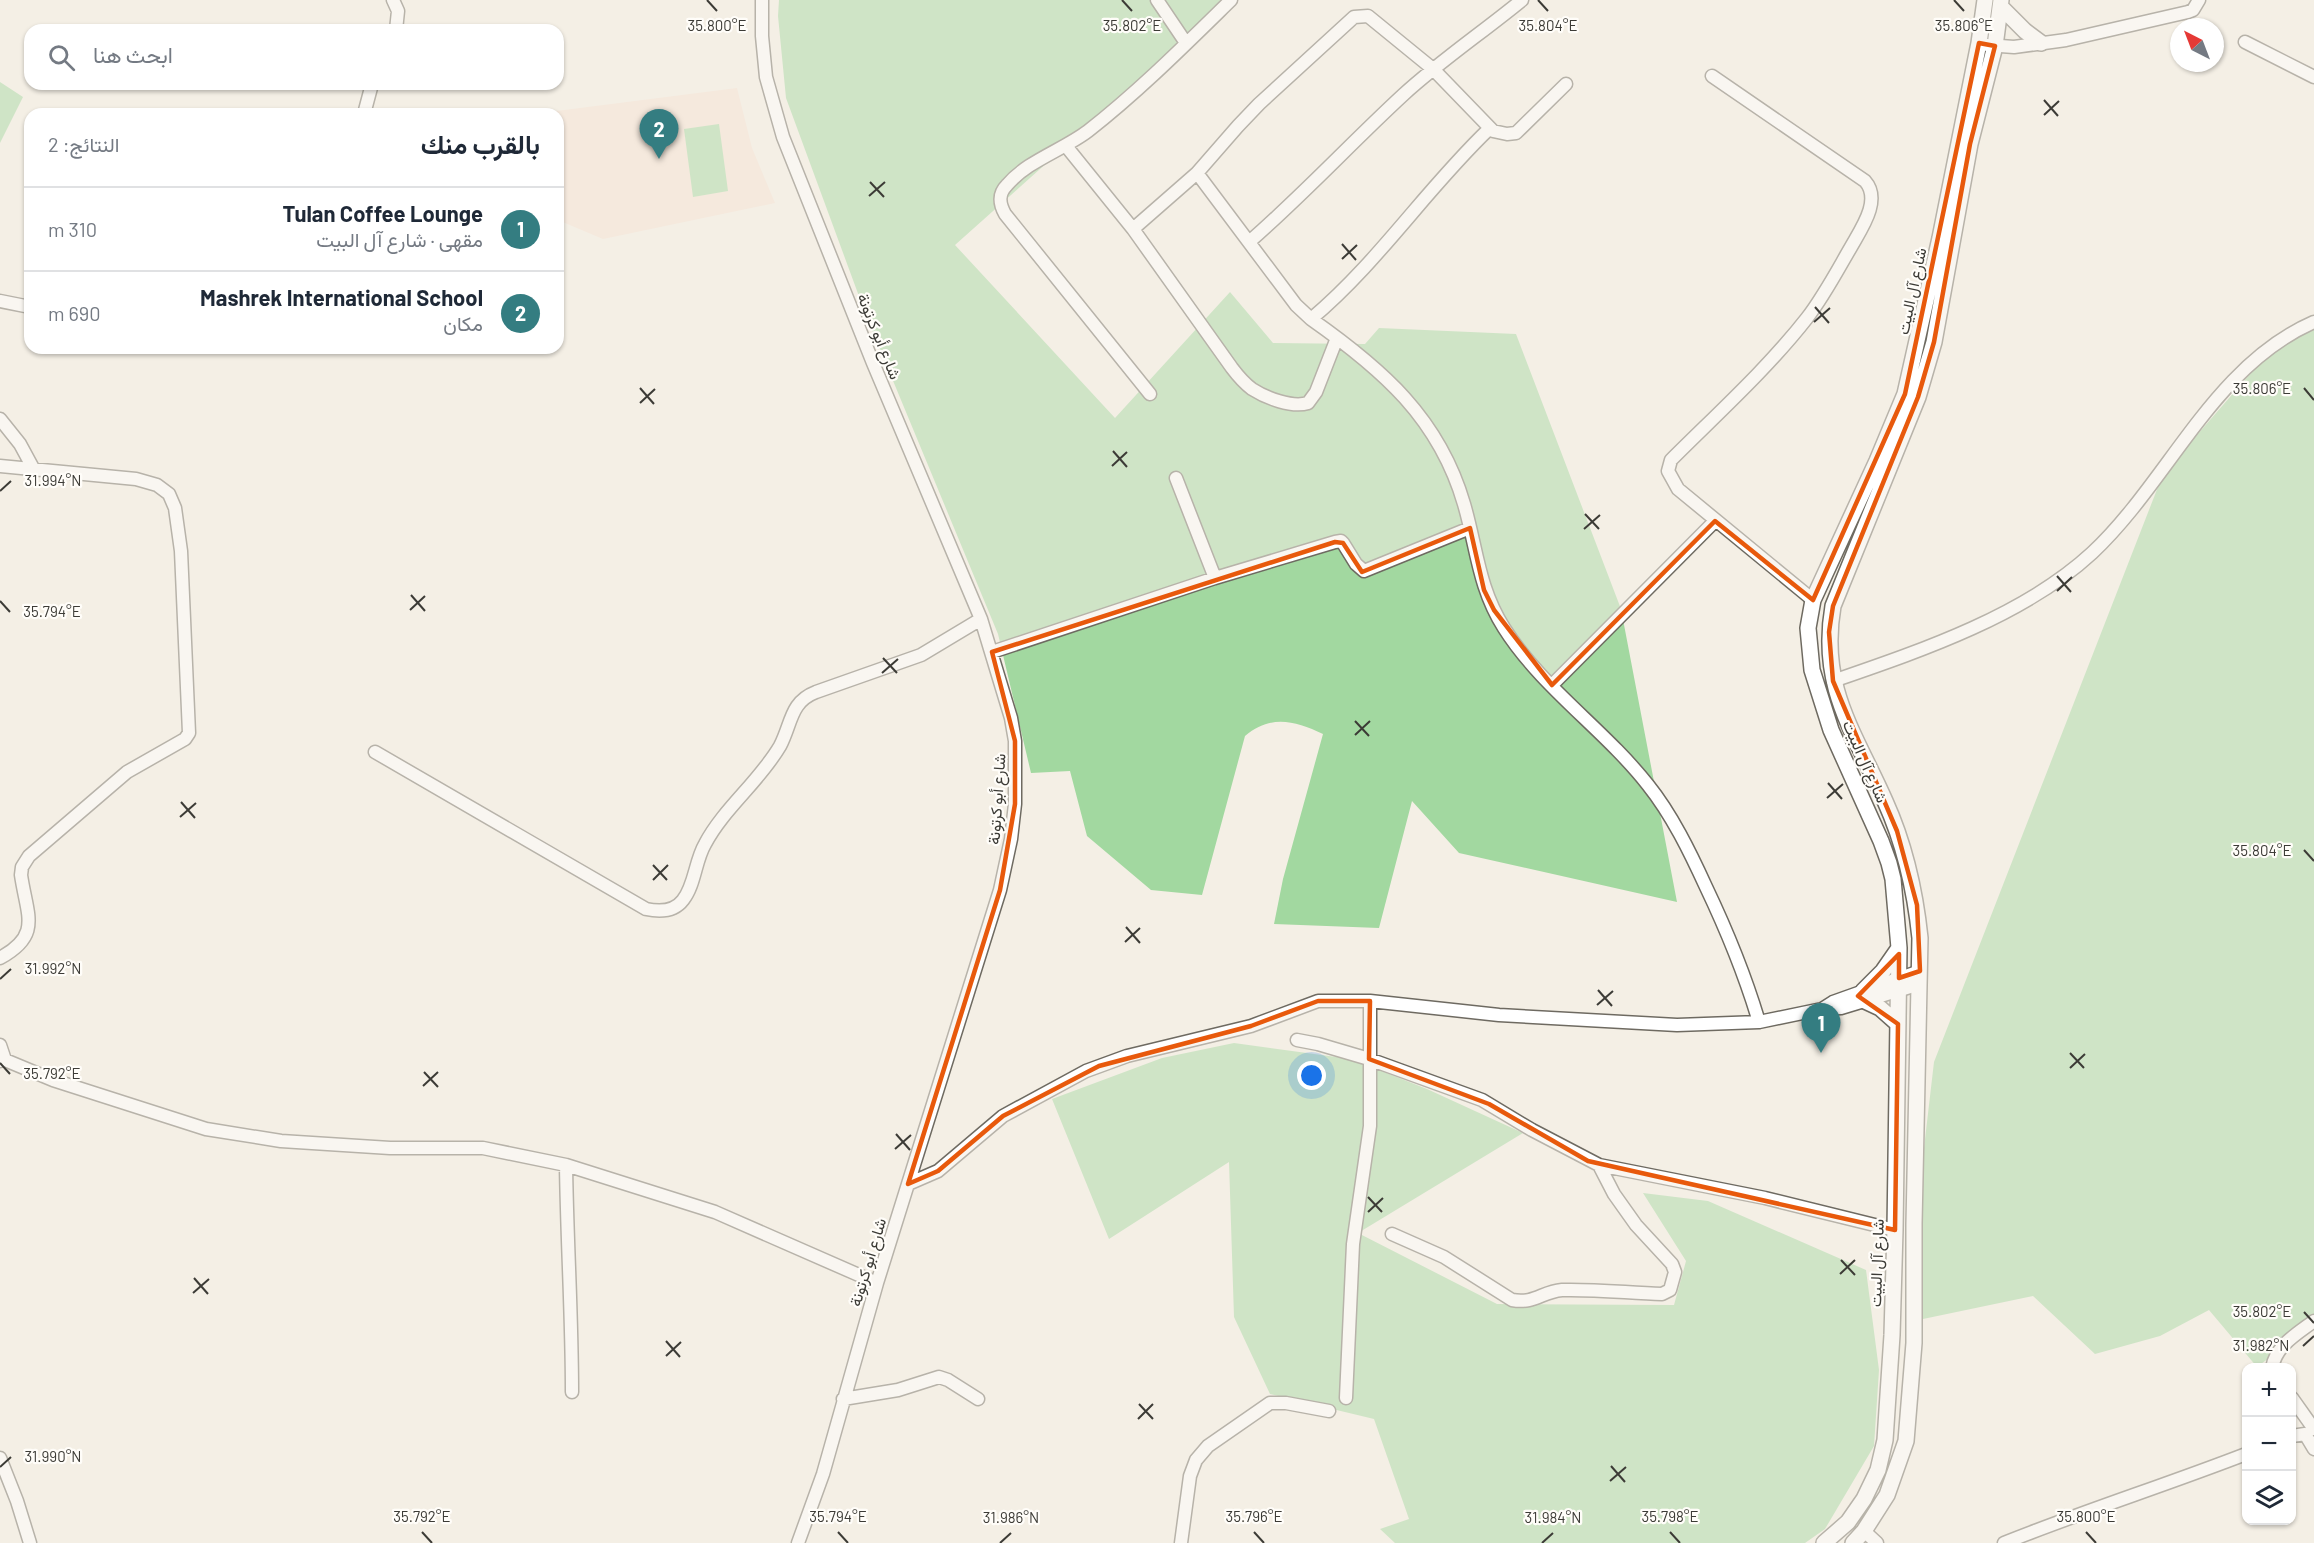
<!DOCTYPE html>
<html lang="ar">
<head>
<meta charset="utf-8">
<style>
	body { margin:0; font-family:Barlow,Vazirmatn,sans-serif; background:#f2f2f3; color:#1f2937; direction:rtl }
	.controls { position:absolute; right:18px; bottom:18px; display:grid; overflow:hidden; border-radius:12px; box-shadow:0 2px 4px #0004 }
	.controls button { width:54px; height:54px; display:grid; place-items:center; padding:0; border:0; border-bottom:2px solid #e0e1e3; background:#fff; color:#1f2937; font:30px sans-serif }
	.compass { position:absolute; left:2170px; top:18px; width:54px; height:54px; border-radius:50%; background:#fff; box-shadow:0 2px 4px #0004; rotate:318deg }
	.you { position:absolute; left:1312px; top:1076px; width:21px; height:21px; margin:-15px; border:4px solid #fff; border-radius:50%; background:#1a73e8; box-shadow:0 0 0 9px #1a73e833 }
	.badge { display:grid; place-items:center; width:39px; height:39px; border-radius:50%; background:#347d81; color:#fff; font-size:20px; font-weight:700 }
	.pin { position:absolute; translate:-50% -50px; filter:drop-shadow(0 2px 3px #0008) }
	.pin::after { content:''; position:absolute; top:32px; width:21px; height:18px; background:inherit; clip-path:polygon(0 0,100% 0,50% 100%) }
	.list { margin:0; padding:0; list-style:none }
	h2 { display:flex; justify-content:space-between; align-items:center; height:78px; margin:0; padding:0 24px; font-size:26px }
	h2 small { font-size:20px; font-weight:400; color:#747a83 }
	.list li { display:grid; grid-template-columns:39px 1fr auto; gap:18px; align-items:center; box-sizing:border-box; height:84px; padding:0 24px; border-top:2px solid #e0e1e3 }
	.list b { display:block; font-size:22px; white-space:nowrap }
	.list p { margin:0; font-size:20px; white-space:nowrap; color:#747a83 }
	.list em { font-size:20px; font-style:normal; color:#747a83 }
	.icon { flex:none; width:33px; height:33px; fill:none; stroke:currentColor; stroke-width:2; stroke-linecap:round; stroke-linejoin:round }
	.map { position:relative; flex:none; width:2314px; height:1543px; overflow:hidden; direction:ltr }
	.search { position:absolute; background:#fff; box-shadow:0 2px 4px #0004; left:24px; top:24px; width:540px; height:66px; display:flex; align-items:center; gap:15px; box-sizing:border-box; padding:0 21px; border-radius:18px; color:#747a83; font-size:22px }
	.panel { position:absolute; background:#fff; box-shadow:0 2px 4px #0004; left:24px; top:108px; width:540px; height:246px; border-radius:18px; direction:rtl }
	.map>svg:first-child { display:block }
	.education { fill:#f5e2d2 }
	.green { fill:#a2d8a0 }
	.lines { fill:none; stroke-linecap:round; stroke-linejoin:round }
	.minor-casing { stroke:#6e6a61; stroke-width:15 }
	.tertiary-casing { stroke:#6e6a61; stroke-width:18 }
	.minor { stroke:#fff; stroke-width:12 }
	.tertiary { stroke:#fff; stroke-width:15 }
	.marked { fill:none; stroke:#e8590c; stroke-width:4.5; stroke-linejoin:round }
	.ticks { fill:none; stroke:#3c3b36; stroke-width:2 }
	.labels { text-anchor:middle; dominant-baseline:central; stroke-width:4.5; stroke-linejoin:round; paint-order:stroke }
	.street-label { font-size:16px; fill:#3c3b36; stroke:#fffdf9 }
	.ticks-label { font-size:15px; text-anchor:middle; fill:#3c3b36; stroke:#fffdf9; stroke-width:4.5; stroke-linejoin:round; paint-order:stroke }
</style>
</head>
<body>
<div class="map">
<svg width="2314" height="1543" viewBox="0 0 2314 1543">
	<rect width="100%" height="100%" fill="#f4efe5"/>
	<path class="education" d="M737,88l15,60 23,55 -172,36 -45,-19v-106h-25z"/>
	<path class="green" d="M779,0h450l-274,245 160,173 115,-126 43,51 92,1 14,-16 137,6 105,275 56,293 -218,-49 -47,-52 -33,127 -105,-4 9,-45 40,-145c-28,-13 -52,-20 -78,2l-43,159 -51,-5 -64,-54 -17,-65 -39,2 -33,-139 -131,-316 -81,-220 -8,-82z
		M0,82l23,15 -23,46z
		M719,124l9,67 -35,6 -9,-68z
		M2314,329v995l-57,43 -48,-57 -49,26 -65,18 -62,-58 -110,23 -3,-137 14,-120 229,-588 120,-138z
		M1234,1043l117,16 76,30 96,44 -165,100 139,71 177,1 12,-44 -43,-68 65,8 158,69 13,100 -5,76 -49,83 -20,14h-410l-15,-14 29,-10 -35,-100 -104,-25 -36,-77 -5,-155 -120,77 -57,-140 110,-41z"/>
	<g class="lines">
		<g class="minor-casing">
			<path id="minor" d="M393,0l5,11 -2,19
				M762,0v36l4,41 17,60 90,226 108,256 30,99 4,23v63l-4,35 -11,51 -123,393 -54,191 -25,69
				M1157,0l29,43
				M2245,42l69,35
				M1987,45l27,2 52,-7 122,-28 5,-2 6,-10
				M1712,76l153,105c17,19 -4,48 -14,66 -14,24 -27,49 -44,71 -39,50 -91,97 -136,142l-3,11 10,18 135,111
				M364,114l8,-30
				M1066,146l67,83 99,139c6,8 12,15 20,21 14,9 40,19 56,14l8,-11 21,-54
				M1197,173l99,132 15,14c67,-56 115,-130 178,-190
				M1133,229l64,-56 41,-47 21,-22 95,-87 14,-1 65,53 60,62 14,3 9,-1 50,-49
				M1249,242c54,-47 102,-99 154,-147 37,-34 80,-63 119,-95
				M0,301l30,6
				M1311,319c71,50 128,99 153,185 13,44 14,83 40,124 38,60 100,101 144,157 24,30 42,67 58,102 21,44 39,88 53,135
				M1150,394l-145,-180c-6,-11 -7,-20 2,-29 20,-24 56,-35 81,-54 50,-39 97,-86 143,-131
				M0,419l20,25 13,24
				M0,466l136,13 21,6 12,9 6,14 6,43 8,182 -4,6 -58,33 -98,84 -7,11 -1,8c6,41 21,60 -21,83
				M1176,478l39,100
				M992,652l223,-74 120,-36 6,-1 2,2 13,21 8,7 106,-43
				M1833,681c87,-30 191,-65 259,-128 77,-72 121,-187 222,-231
				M1552,685l163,-164
				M375,752l271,157c14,3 28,3 37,-9 12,-15 12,-39 22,-56 19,-36 54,-62 75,-98 12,-23 10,-44 36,-54l105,-37 60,-36
				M1823,1009l18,-1 79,-24
				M1297,1040l21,4 51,15 113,41 50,30 67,35 166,33 130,32
				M0,1045l5,15
				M0,1061l5,-1 48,20 153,49 75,12 109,7h93l83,17 149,47 162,71
				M566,1165c1,76 6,151 6,227
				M908,1184l30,-13 65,-55 83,-45 41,-15 124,-30 67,-25h52l129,14 178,10 82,-3 63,-13 11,-7 87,-31
				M1392,1234l52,23 68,43c23,4 29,-8 50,-10 33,-1 67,3 100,4l8,-4 5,-18 -3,-8 -36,-39 -22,-31 -15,-29
				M2272,1368c4,-23 25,-34 42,-47
				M1346,1398l7,-154 17,-118v-125
				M2292,1398l22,31
				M843,1399l55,-9 41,-13 9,3 30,19
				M2292,1436l13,-2 9,15
				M0,1458l17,43 13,42
				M1864,1531l13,12
				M1181,1543l9,-67 6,-16 12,-14 62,-43h16l43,8
				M2004,1543c80,-32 162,-58 242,-89"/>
		</g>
		<g class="tertiary-casing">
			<path id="tertiary" d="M2001,7l24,24 16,12
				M1863,991l20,-20 16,-23
				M1865,1001l15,7 18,16
				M1824,1543l24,-21 16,-23 14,-29 7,-30 7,-105 3,-105 4,-282 -6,-69 -4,-16 -8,-22 -50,-111 -19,-60 -4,-42 5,-28 64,-139 28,-67 35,-156 39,-195 6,-43
				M1853,1543l11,-12 23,-36 19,-54 8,-98v-119l6,-286c-5,-48 -15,-93 -35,-137 -31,-70 -66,-114 -52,-195l85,-209 16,-55 36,-198 25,-98 6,-46"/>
		</g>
		<use href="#minor" class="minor"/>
		<use href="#tertiary" class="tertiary"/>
	</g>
	<path d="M0 0H2314V1543H0ZM1979,43l16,3 -25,98 -36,198 -16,55 -85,209 -4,26 4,49 64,150 20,74 3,66 -21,7v-24l-41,42 40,28 -3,206 -307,-69 -99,-57 -120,-45 1,-58h-52l-67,25 -152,40 -96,50 -65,55 -30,13 92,-294 15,-86v-63l-23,-89 343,-110 8,1 19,29 108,-44 14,62 10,20 58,75 163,-164 98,79 92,-206z" fill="#f4efe5" fill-opacity=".55" fill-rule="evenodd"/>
	<path class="marked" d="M1979,43l16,3 -25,98 -36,198 -16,55 -85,209 -4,26 4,49 64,150 20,74 3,66 -21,7v-24l-41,42 40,28 -3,206 -307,-69 -99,-57 -120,-45 1,-58h-52l-67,25 -152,40 -96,50 -65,55 -30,13 92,-294 15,-86v-63l-23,-89 343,-110 8,1 19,29 108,-44 14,62 10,20 58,75 163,-164 98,79 92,-206z"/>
	<path class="ticks" d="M707,0l10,11M1122,0l10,11M1538,0l10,11M1954,0l10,11M2044,100l14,16M2044,115l15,-14M870,182l14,15M869,196l16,-14M1342,244l14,16M1342,259l15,-14M1815,307l14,16M1814,322l16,-14M640,388l14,16M2304,388l10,12M640,403l15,-14M1113,451l14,16M1112,466l15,-14M0,491l11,-10M1585,514l14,15M1584,529l16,-14M2057,576l14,16M2057,591l15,-14M411,595l14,16M0,601l10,11M410,610l15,-14M883,658l14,15M882,673l16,-14M1355,721l14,15M1355,735l15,-14M1828,783l14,16M1827,798l16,-14M181,802l14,16M180,817l16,-14M2304,850l10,11M653,865l14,15M653,880l15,-15M1126,927l14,16M1125,942l15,-14M0,979l11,-10M1598,990l14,16M1597,1005l16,-14M2070,1053l14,15M0,1063l10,11M2070,1068l15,-14M424,1072l14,15M423,1086l15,-14M896,1134l14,16M895,1149l16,-14M1368,1197l14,15M1368,1212l15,-14M1841,1260l14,15M1840,1274l15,-14M194,1278l14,16M193,1293l16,-14M2304,1312l10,11M666,1341l14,16M2303,1346l11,-10M666,1356l15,-14M1139,1404l14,15M1138,1419l15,-15M1611,1466l14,16M0,1467l11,-10M1610,1481l16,-14M422,1532l10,11M838,1532l10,11M1254,1532l10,11M1670,1532l10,11M2086,1532l10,11M1000,1543l11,-10M1542,1543l11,-10"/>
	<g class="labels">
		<g class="street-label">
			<text transform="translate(1911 291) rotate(-78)">شارع آل البيت</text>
			<text transform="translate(880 336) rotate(68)">شارع أبو كرتونة</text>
			<text transform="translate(1866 761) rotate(66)">شارع آل البيت</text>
			<text transform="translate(996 799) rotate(-86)">شارع أبو كرتونة</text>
			<text transform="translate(867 1262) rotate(-73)">شارع أبو كرتونة</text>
			<text transform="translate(1876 1263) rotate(-88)">شارع آل البيت</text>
		</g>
	</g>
	<g class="ticks-label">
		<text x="717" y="31">35.800°E</text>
		<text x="1964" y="31">35.806°E</text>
		<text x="1132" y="31">35.802°E</text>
		<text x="1548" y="31">35.804°E</text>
		<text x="2262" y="394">35.806°E</text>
		<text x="53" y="486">31.994°N</text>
		<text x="52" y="617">35.794°E</text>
		<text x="2262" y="856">35.804°E</text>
		<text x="53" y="974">31.992°N</text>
		<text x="52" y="1079">35.792°E</text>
		<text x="2262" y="1317">35.802°E</text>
		<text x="2261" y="1351">31.982°N</text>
		<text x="53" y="1462">31.990°N</text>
		<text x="422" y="1522">35.792°E</text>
		<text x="838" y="1522">35.794°E</text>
		<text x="1254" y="1522">35.796°E</text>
		<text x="1670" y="1522">35.798°E</text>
		<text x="2086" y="1522">35.800°E</text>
		<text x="1011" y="1523">31.986°N</text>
		<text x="1553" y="1523">31.984°N</text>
	</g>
</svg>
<div class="controls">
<button>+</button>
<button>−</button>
<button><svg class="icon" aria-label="layers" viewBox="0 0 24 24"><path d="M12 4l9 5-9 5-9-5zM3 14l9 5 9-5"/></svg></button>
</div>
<svg class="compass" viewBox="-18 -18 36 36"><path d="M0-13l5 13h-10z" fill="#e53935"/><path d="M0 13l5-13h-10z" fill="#747a83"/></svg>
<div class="you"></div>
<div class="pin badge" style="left:1821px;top:1053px">1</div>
<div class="pin badge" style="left:659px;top:159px">2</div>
<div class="search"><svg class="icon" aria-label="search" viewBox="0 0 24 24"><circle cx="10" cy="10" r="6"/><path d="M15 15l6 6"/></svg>ابحث هنا</div>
<section class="panel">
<h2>بالقرب منك<small>النتائج: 2</small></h2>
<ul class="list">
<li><span class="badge">1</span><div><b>Tulan Coffee Lounge</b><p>مقهى · شارع آل البيت</p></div><em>310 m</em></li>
<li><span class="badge">2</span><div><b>Mashrek International School</b><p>مكان</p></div><em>690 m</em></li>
</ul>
</section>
</div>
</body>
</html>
